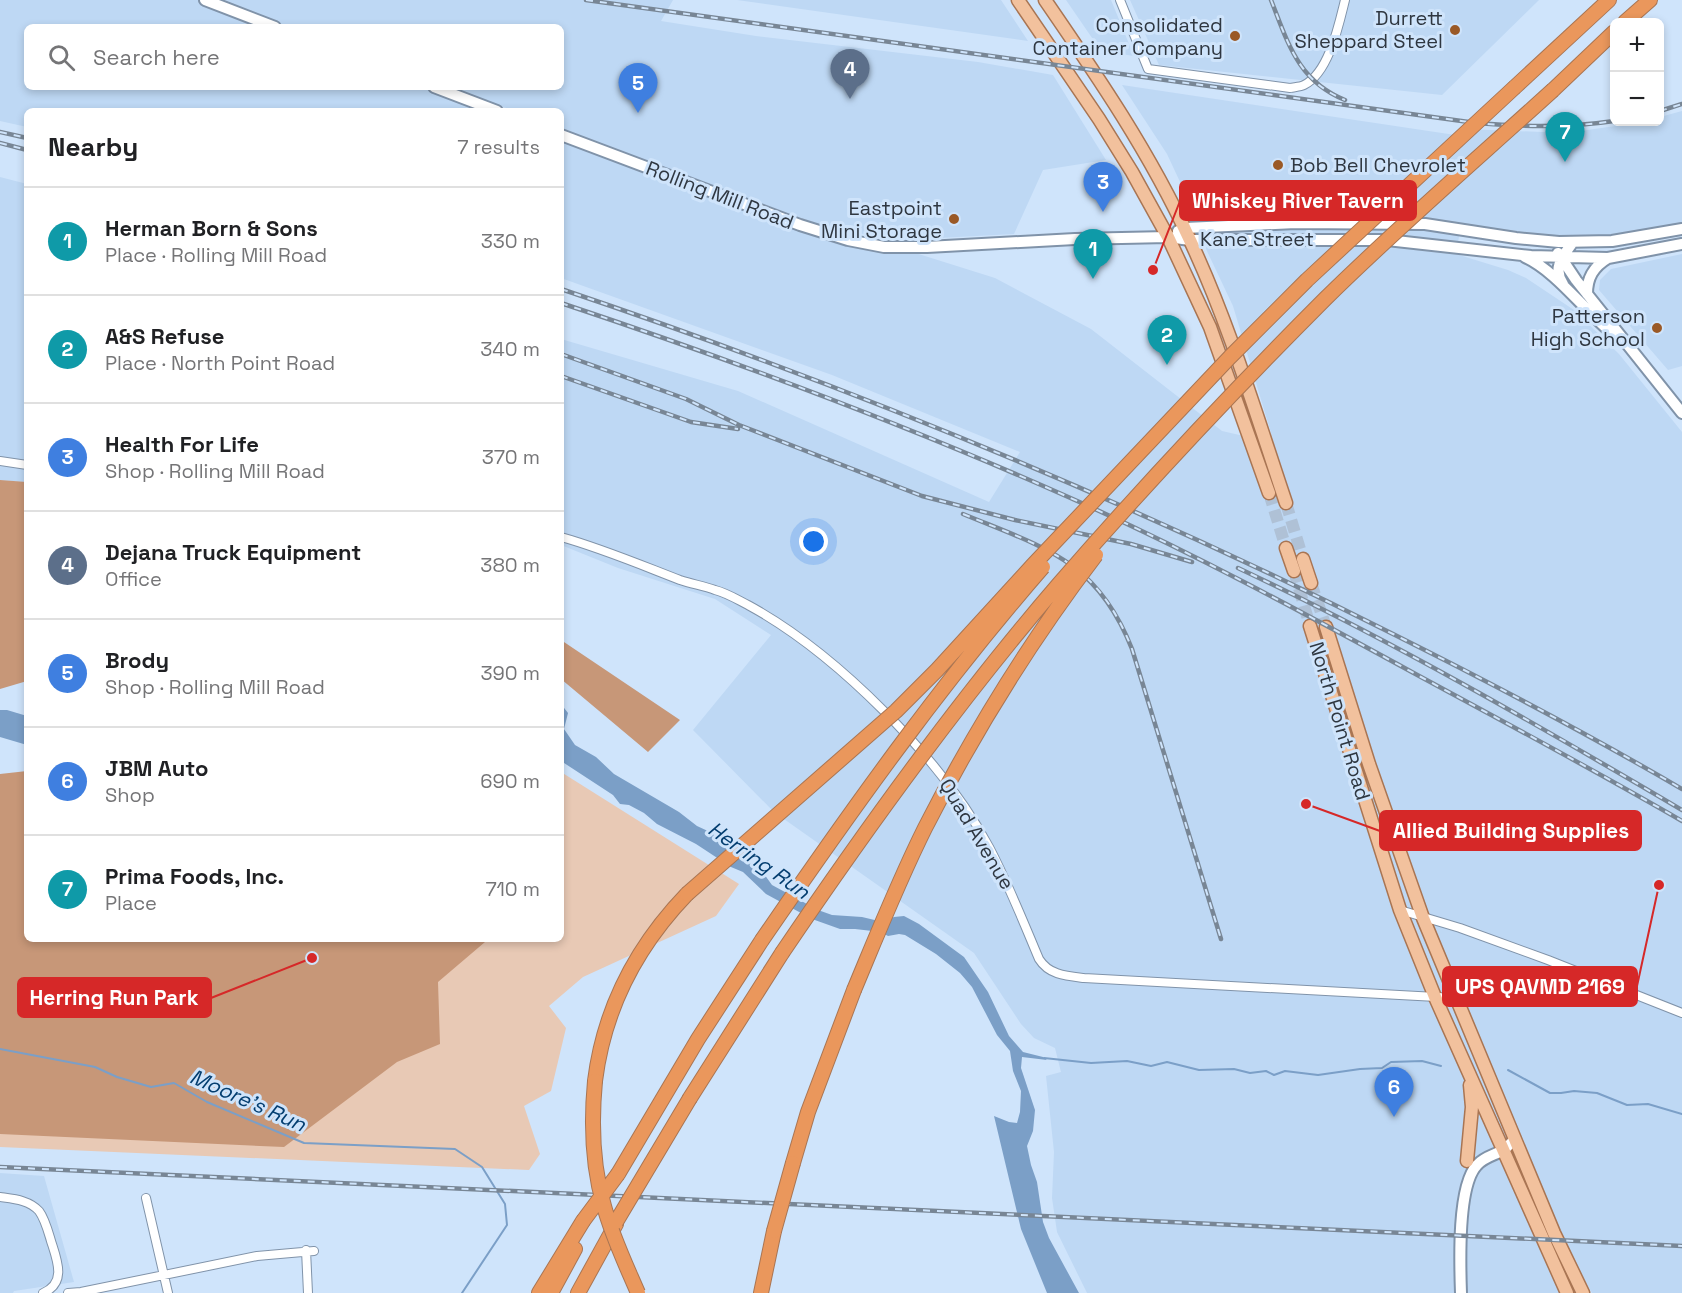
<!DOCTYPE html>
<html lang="en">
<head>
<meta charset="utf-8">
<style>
	body { margin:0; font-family:"Space Grotesk",sans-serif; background:#f6f6f6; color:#202124 }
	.controls { position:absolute; right:18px; top:18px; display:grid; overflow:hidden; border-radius:9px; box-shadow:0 3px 9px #0003 }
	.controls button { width:54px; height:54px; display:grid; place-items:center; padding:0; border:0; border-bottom:2px solid #e0e0e0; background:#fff; color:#202124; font:30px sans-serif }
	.you { position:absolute; left:814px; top:542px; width:21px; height:21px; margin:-15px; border:4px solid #fff; border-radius:50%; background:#1a73e8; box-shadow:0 0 0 9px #1a73e833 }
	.badge { display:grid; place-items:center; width:39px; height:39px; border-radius:50%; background:#9a5926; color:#fff; font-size:20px; font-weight:700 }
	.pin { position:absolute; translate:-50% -50px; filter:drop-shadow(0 2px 3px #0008) }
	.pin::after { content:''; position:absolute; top:32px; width:21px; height:18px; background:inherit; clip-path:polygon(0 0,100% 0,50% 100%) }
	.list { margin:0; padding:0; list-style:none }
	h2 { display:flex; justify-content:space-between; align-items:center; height:78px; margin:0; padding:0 24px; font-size:26px }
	h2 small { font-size:20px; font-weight:400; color:#757577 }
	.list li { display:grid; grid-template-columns:39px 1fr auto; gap:18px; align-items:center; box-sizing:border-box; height:108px; padding:0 24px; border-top:2px solid #e0e0e0 }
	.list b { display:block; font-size:22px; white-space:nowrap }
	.list p { margin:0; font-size:20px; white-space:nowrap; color:#757577 }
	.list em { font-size:20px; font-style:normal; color:#757577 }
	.icon { flex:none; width:33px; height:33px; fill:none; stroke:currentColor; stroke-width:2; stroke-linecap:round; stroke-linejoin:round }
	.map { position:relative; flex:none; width:1682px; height:1293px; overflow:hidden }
	.search { position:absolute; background:#fff; box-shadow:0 3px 9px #0003; left:24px; top:24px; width:540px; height:66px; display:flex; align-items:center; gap:15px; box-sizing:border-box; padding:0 21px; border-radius:9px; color:#757577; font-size:22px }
	.panel { position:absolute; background:#fff; box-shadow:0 3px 9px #0003; left:24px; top:108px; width:540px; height:834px; border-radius:9px }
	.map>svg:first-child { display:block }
	.built { fill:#bed8f4 }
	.green { fill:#e8c9b5 }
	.forest { fill:#c79778 }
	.water { fill:#7b9fc7 }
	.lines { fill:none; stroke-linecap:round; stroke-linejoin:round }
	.stream { stroke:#7b9fc7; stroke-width:2 }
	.primary-tunnel { stroke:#afc1d6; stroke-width:12; stroke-dasharray:12 6; stroke-linecap:butt }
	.street-casing { stroke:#8093a9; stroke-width:10 }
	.secondary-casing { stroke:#8093a9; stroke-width:14 }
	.primary-casing { stroke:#a97553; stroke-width:15 }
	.highway-casing { stroke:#a97553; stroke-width:16 }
	.street { stroke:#fff; stroke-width:8 }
	.secondary { stroke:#fff; stroke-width:10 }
	.primary { stroke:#f2c19d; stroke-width:12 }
	.highway { stroke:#ea975c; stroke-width:14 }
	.rail-casing { stroke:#788695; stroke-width:4.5 }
	.rail { stroke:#cfe4fb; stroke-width:2; stroke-dasharray:7; stroke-linecap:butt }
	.highway-bridge-casing { stroke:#a97553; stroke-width:16; stroke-linecap:butt }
	.highway-bridge { stroke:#ea975c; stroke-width:14 }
	.poi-dot { fill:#9a5926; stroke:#cfe4fb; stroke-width:2 }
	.labels { text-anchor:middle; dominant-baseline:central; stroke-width:6; stroke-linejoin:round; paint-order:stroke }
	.poi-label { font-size:20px; fill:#2f3741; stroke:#cfe4fb; text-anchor:end }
	.street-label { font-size:20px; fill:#2f3741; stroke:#cfe4fb }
	.water-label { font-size:21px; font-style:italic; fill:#043e70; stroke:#cfe4fb }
	.leader { fill:none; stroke:#d62828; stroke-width:2 }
	.callout-dot { fill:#d62828; stroke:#cfe4fb; stroke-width:2 }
	.callout { fill:#d62828; stroke:#d62828; stroke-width:2 }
	.callout-label { font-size:21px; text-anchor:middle; font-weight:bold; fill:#fff }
</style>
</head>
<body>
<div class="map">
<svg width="1682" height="1293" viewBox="0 0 1682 1293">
	<rect width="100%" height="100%" fill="#cfe4fb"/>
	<path class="built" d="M0,0h673l-12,21 95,15 222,26 75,13 53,85 -63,10 -29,64 -113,6 -50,-8 -42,-11 -248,-92v-18h-47l-26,-10 -60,-14h133v-60h-534v60h395l64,24h-459v16l-27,-6z
		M737,0h264l27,41z
		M1066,0h45l23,56 -33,-5z
		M1130,0h409l-97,95 -283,-30z
		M1122,85l340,51 2,-7 102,4 78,-11h16v-5l22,-6v115l-69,11 -46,1 -34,-2 -72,-11 -5,29 52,16 18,8 48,32 45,44 63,78v861h-90l-23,-42 -29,-2 20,44h-473l-30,-61 -5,-34 2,-46 -8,-76 15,-4 -6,-24 -21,-10 -13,-14 -47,-71 -200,-141 -81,-82 78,-95 -56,-36 -97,-31 -57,-23v-206l177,52 251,111 31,-50 -188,-77 -271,-97v-138l215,81 133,30 86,27 96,51 131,102 52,12 -41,-137 -27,-57 -11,-35 -28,-60z
		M0,177l27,7v298l-27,-2z
		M1682,254v112l-14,4 -69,-80 1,-10 11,-11z
		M0,1173l44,3 30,106 -60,9 -1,2h-13z"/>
	<path class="green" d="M561,772l178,112 -23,32 -133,61 -34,29 17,22 -15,63 -27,15 16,48 -11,16 -529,-23v-352l27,144h534z"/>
	<path class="forest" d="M0,480l27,2v199l-27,8z
		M561,640l119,80 -32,32 -87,-73z
		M27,771v168h470l-12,3 -47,40 2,62 -43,18 -113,85 -284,-13v-360z"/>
	<path class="water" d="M561,704l7,9 -4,16 11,16 21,12 18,17 65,38 18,14 13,6 29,20 22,18 11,15 46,25 14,5 30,2 21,5 11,-5 10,-1 15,8 45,33 24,35 21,44 14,16 20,5 4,3 -25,-3 -1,11 14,42 -2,21 -6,15 4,19 6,17 6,40 6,16 30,55h-32l-26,-64 -27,-113 15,6 8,1 3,-11 1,-21 -8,-20 -3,-20 -13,-16 -25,-48 -12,-14 -24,-19 -31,-19 -6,-1 -11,2 -7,-4 -26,-3h-15l-28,-10 -46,-25 -23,-22 -12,-5 -35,-23 -39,-20 -13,-11 -15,-8 -9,-1 -7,-9 -52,-34z
		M0,710h7l20,6v29l-27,-8z"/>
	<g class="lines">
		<path class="stream" d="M0,1049l95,18 22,10 34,10 23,-4 33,19 97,41 151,6 27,18 23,37 2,21 -45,68
			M1044,1058l47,5 36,-2 24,5 16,-4 32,8 35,-1 16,4 16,-2 8,4 11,-4 33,4 42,-6 22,-1 9,-6 31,-1 19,5
			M1508,1070l42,23h11l13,-2 23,2 30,12 21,-1 34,10"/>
		<path class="primary-tunnel" d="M1269,493l17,55
			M1286,503l17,56
			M1294,571l16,55
			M1311,583l15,44"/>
		<g class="street-casing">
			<path id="street" d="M1120,0l28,69 142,19c4,-1 10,-1 14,-3 25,-12 35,-61 41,-85
				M0,461l27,4
				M561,537c40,11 80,28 119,43 12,4 24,6 35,10 12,3 23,10 33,15 88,48 194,154 241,242 19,36 34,74 50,112 10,16 27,17 45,19l371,20
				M1400,910l60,18 88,32 134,53
				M0,1197c14,2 29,3 39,14 6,8 9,20 12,30 6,19 16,42 -8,52
				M146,1198l22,95
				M306,1250l2,43
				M68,1293l13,-1 176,-36 57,-5"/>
		</g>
		<g class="secondary-casing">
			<path id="secondary" d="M205,0l70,27
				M434,87l63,24
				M561,135l239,90 48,15 36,7h43l148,-8 93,-2 22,3h197l144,16 77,2 74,-14
				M1178,231l7,-3 111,-5 129,1 91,14 43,4 53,-1 70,-12
				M1558,253l18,27 106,133
				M1525,257c31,14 59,53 87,76
				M1563,284c-11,-16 0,-28 10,-42
				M1587,294c0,-16 6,-27 21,-36
				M1461,1293c-1,-29 -4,-107 16,-128 8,-9 19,-10 28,-16 3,-3 7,-7 10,-10"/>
		</g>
		<g class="primary-casing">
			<path id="primary" d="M1018,0l81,119 33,53 36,65 42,90 59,166
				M1045,0c53,77 105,153 144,238 40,85 67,176 97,265
				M1286,548l8,23
				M1303,559l8,24
				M1310,626l90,284 35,87 132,296
				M1326,627l43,137 54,154 131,315 29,60
				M1467,1161l5,-54 -2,-22"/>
		</g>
		<g class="highway-casing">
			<path id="highway" d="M1625,22l25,-22
				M1515,87l94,-87
				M1553,90l61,-58
				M595,1081c9,-72 42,-135 92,-187
				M690,1098l92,-145
				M793,1163l15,-51 46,-122
				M618,1174l80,-135 64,-99
				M539,1293l44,-72
				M551,1293l24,-44
				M578,1293l38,-69
				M761,1293l13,-62"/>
		</g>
		<use href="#street" class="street"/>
		<use href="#secondary" class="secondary"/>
		<use href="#primary" class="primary"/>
		<use href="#highway" class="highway"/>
		<g class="rail-casing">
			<path id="rail" d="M586,0l890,123c47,4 92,5 138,-2
				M1271,0c17,43 27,81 74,100
				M1660,111l22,-7
				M0,132l27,6
				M0,143l27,7
				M561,289c285,96 564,210 832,345 98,49 195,100 289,155
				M561,303c171,57 341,120 505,193 122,54 238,117 355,181 87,47 175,94 261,144
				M561,354l125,45 53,26 183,71 93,24 116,24 61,18
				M561,376l130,46 47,7
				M963,514c82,34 134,46 169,135l89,290
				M1238,568c153,72 298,156 444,242
				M0,1167l1682,79"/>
		</g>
		<use href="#rail" class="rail"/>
		<g class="highway-bridge-casing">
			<path id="highway-bridge" d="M687,894l209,-183 41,-41 96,-105 197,-208 77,-77 208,-193
				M762,940c88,-128 179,-256 281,-373
				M782,953c86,-127 176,-252 276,-368 86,-99 175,-194 267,-286 73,-72 152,-140 228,-209
				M854,990c23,-55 45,-110 71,-162 49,-96 106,-188 171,-273
				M595,1081c-4,42 -3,84 9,125 8,30 22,59 34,87
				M583,1221l35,-47
				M616,1222l74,-124
				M774,1231l19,-68"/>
		</g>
		<use href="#highway-bridge" class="highway-bridge"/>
	</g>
	<g class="poi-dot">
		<circle cx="1455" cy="30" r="6"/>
		<circle cx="1235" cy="36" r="6"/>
		<circle cx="1278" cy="165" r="6"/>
		<circle cx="954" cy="219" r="6"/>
		<circle cx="1657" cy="328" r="6"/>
	</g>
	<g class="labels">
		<g class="poi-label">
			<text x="1443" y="18">Durrett<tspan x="1443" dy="23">Sheppard Steel</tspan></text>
			<text x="1223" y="25">Consolidated<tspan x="1223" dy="23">Container Company</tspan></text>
			<text x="1290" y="165" text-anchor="start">Bob Bell Chevrolet</text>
			<text x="942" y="208">Eastpoint<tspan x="942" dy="23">Mini Storage</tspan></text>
			<text x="1645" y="316">Patterson<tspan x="1645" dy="23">High School</tspan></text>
		</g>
		<g class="street-label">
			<text transform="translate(720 195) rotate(21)">Rolling Mill Road</text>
			<text x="1257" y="239">Kane Street</text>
			<text transform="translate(1340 721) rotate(73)">North Point Road</text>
			<text transform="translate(977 834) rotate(59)">Quad Avenue</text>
		</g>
		<g class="water-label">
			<text transform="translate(759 860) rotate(35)">Herring Run</text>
			<text transform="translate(248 1100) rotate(24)">Moore's Run</text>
		</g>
	</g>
	<path class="leader" d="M1153 270L1180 201M1306 804L1380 831M1659 885L1637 986M312 958L211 998"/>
	<g class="callout-dot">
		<circle cx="1153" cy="270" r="6"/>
		<circle cx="1306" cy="804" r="6"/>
		<circle cx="1659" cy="885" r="6"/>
		<circle cx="312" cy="958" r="6"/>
	</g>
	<g class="callout">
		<rect x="1180" y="181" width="236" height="39" rx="6"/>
		<rect x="1380" y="811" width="261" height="39" rx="6"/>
		<rect x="1443" y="967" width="194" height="39" rx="6"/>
		<rect x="18" y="978" width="193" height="39" rx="6"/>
	</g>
	<g class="callout-label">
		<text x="1298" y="208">Whiskey River Tavern</text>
		<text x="1511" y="838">Allied Building Supplies</text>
		<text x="1540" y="994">UPS QAVMD 2169</text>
		<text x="114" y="1005">Herring Run Park</text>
	</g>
</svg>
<div class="controls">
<button>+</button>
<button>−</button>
</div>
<div class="you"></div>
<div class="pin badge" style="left:1093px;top:279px;background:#0f9aa8">1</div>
<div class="pin badge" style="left:1167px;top:365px;background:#0f9aa8">2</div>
<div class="pin badge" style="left:1103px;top:212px;background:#3f7fe0">3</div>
<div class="pin badge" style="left:850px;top:99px;background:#5c6f8a">4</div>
<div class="pin badge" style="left:638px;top:113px;background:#3f7fe0">5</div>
<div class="pin badge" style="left:1394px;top:1117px;background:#3f7fe0">6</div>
<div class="pin badge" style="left:1565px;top:162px;background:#0f9aa8">7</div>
<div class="search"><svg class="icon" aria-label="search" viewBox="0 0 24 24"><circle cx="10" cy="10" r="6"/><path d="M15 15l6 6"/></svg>Search here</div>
<section class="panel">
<h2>Nearby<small>7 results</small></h2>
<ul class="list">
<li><span class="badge" style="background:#0f9aa8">1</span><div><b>Herman Born &amp; Sons</b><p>Place · Rolling Mill Road</p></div><em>330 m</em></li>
<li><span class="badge" style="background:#0f9aa8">2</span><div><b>A&amp;S Refuse</b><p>Place · North Point Road</p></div><em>340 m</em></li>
<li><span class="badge" style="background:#3f7fe0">3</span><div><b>Health For Life</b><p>Shop · Rolling Mill Road</p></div><em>370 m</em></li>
<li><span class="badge" style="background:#5c6f8a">4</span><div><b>Dejana Truck Equipment</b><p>Office</p></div><em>380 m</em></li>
<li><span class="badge" style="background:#3f7fe0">5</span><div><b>Brody</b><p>Shop · Rolling Mill Road</p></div><em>390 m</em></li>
<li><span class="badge" style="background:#3f7fe0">6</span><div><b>JBM Auto</b><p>Shop</p></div><em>690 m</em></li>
<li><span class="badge" style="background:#0f9aa8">7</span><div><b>Prima Foods, Inc.</b><p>Place</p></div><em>710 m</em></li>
</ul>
</section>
</div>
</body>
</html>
